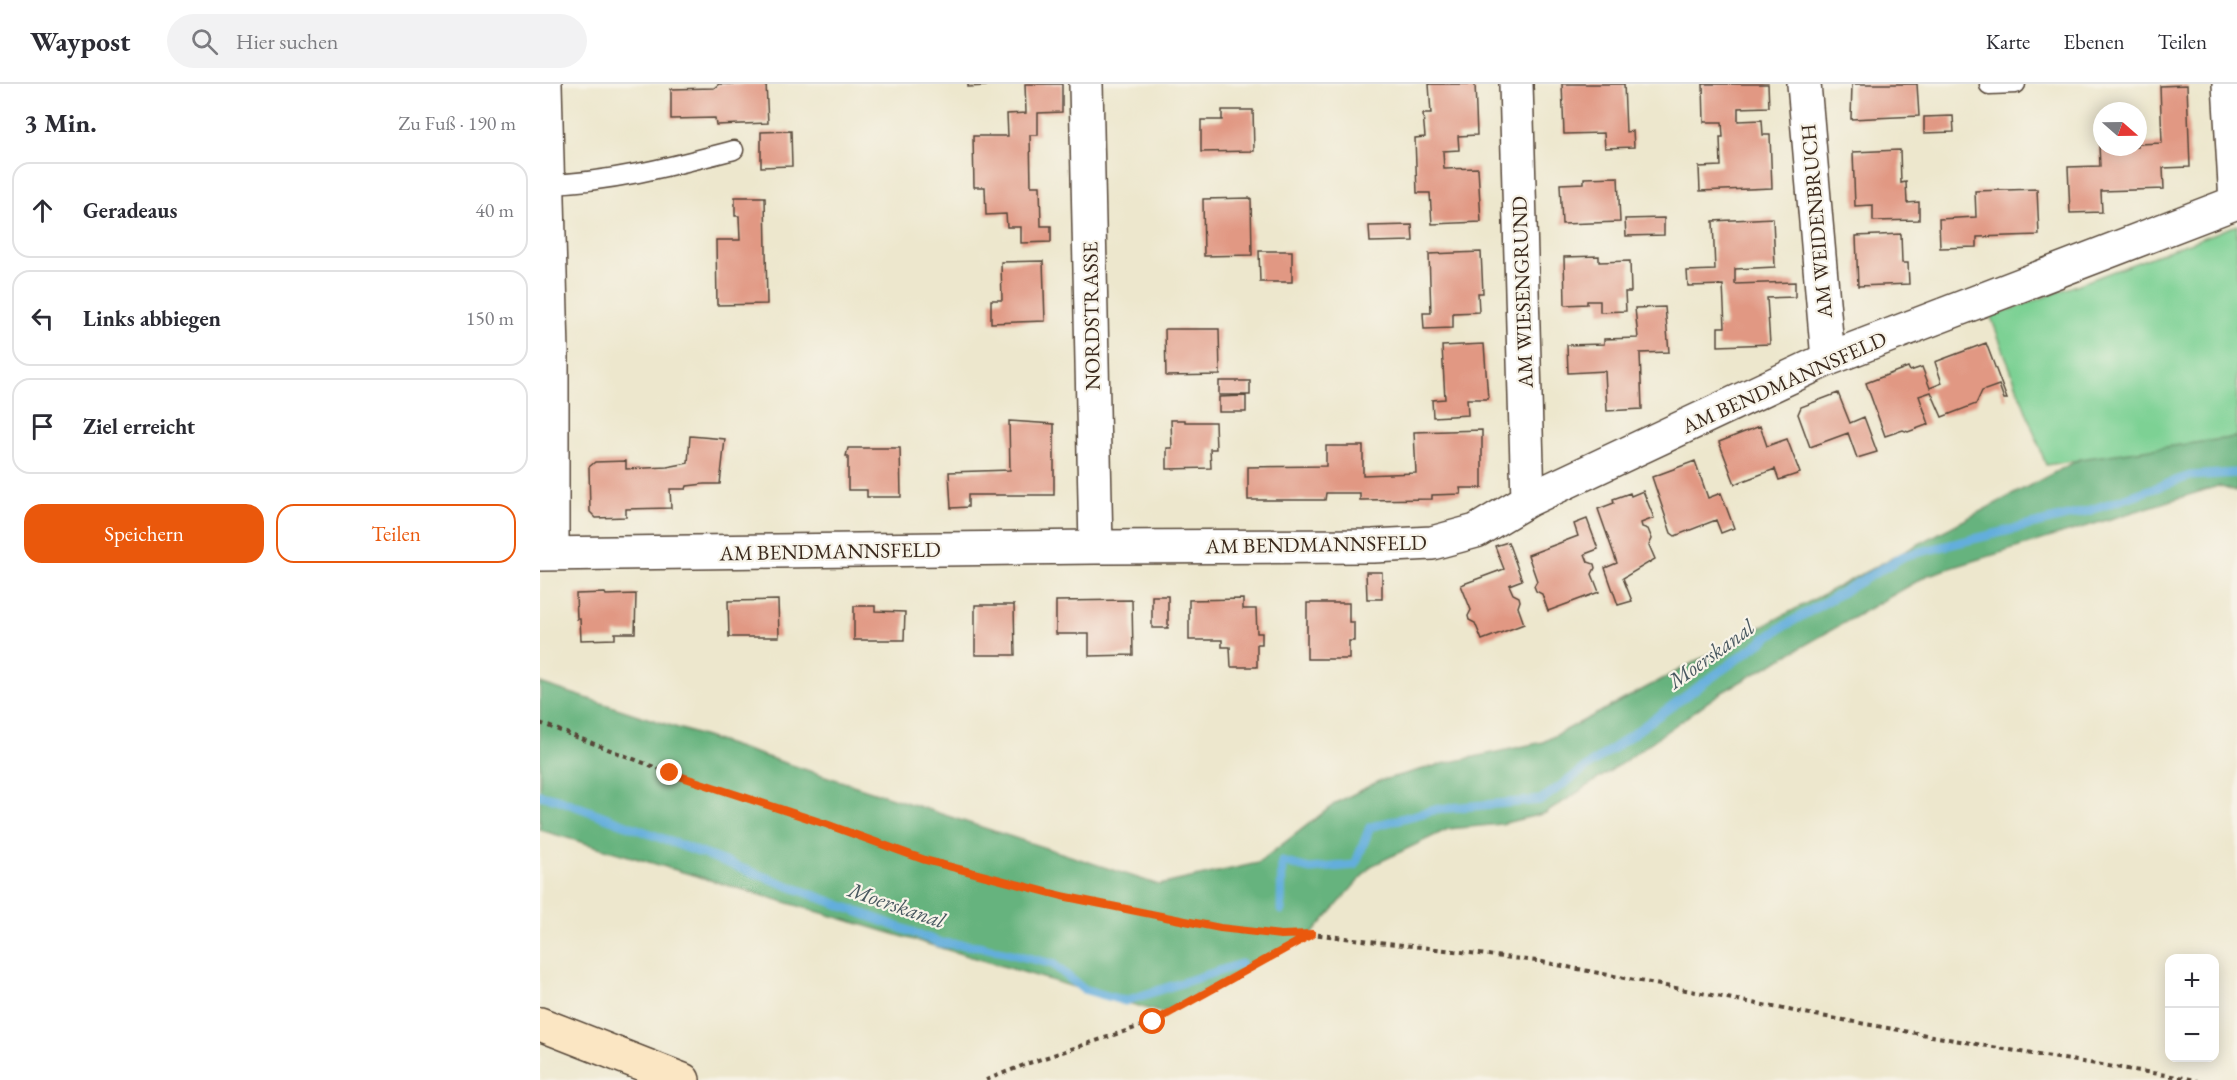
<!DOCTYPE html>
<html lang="de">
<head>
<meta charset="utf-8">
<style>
	body { margin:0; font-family:"EB Garamond",serif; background:#f2f2f3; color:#2b2b33 }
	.controls { position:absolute; right:18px; bottom:18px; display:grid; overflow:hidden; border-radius:12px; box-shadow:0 3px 15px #0003 }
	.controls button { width:54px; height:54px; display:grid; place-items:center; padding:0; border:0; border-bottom:2px solid #e1e1e2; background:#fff; color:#2b2b33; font:30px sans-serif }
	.compass { position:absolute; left:1553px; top:18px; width:54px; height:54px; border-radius:50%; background:#fff; box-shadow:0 3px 15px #0003; rotate:110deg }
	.stop { position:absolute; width:18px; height:18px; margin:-14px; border:4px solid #ea580c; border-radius:50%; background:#fff }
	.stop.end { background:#ea580c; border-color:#fff; box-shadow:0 2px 6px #0008 }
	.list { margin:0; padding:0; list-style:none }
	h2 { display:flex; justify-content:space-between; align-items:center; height:78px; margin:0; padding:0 24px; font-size:26px }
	h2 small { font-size:20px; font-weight:400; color:#7c7c81 }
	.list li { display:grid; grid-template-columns:39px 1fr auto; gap:18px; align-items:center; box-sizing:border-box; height:96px; margin:0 12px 12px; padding:0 12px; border:2px solid #e1e1e2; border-radius:18px }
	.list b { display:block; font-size:22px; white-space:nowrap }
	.list em { font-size:20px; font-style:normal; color:#7c7c81 }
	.actions { display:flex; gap:12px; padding:18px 24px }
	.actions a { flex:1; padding:14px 0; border:2px solid #ea580c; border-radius:18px; text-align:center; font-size:21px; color:#ea580c }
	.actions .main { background:#ea580c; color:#fff }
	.icon { flex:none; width:33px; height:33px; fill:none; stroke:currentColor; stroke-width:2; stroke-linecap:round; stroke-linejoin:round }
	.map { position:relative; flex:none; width:1697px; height:996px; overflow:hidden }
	header { display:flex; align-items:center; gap:36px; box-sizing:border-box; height:84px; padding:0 30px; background:#fff; border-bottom:2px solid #e1e1e2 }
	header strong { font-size:28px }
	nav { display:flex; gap:33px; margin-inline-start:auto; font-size:21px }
	.search { width:420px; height:54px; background:#f2f2f3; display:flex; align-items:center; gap:15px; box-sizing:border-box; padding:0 21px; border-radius:33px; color:#7c7c81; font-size:22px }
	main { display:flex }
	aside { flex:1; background:#fff }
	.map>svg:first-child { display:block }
	.green { fill:#7dd194; stroke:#5c7e59; stroke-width:1.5 }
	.forest { fill:#66b37e; stroke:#506e4e; stroke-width:1.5 }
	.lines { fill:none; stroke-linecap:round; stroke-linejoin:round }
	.stream { stroke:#63aedc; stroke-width:9 }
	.building { fill:#e19883 }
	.lane-casing { stroke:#564638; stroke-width:21 }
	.street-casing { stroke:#564638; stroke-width:36 }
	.secondary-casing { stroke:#564638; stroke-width:36 }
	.path { stroke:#564638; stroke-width:4; stroke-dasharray:4.5 4.5; stroke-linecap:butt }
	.lane { stroke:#fff; stroke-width:18 }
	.street { stroke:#fff; stroke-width:33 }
	.secondary { stroke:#fbe6c3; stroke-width:33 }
	.route { stroke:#ea580c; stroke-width:8 }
	.labels { text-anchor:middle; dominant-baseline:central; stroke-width:4.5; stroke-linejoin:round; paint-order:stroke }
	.street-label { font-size:21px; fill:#3b2a1e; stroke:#f7f3e8 }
	.water-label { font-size:22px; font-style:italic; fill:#495860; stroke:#f7f3e8 }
</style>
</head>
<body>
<header>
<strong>Waypost</strong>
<div class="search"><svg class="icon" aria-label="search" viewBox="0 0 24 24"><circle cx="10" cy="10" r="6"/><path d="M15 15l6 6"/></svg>Hier suchen</div>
<nav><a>Karte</a><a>Ebenen</a><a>Teilen</a></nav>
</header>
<main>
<aside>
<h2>3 Min.<small>Zu Fuß · 190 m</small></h2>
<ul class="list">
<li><svg class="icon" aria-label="ahead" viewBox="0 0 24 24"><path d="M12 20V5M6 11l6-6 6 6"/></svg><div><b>Geradeaus</b></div><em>40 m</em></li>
<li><svg class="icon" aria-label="left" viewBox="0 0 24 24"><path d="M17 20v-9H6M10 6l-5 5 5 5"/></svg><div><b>Links abbiegen</b></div><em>150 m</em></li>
<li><svg class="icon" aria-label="arrive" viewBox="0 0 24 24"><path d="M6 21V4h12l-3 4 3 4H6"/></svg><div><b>Ziel erreicht</b></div></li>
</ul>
<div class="actions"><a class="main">Speichern</a><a>Teilen</a></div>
</aside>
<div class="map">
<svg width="1697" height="996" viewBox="0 0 1697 996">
	<rect width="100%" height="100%" fill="#f7f3e8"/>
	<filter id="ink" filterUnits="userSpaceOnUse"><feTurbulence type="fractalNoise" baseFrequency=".0167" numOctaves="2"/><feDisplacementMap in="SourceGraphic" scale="12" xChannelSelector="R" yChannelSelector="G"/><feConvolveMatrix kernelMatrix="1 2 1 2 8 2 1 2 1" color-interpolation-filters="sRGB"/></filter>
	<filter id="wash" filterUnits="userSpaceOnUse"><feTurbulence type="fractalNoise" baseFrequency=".008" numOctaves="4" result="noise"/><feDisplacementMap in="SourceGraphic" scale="24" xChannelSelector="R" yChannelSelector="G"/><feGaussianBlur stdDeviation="1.35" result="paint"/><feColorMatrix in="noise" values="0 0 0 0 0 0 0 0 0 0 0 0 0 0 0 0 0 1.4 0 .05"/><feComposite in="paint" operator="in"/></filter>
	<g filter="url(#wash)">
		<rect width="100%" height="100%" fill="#ede7cd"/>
		<path class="green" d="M1697,141v212l-191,28 -55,-148z"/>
		<path class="forest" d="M1697,353v55l-19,-6 -290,89 -209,119 -104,74 -69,45 -45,11 -53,5 -77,37 -59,68 -150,79 -622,-183v-147l619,202 99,-22 78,-60 43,-22 63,-17 101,-22 537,-283z"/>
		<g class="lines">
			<path class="stream" d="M0,711l17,4 384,144 38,3 74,18 30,25 42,12 116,-37
				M741,826l1,-48 28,7 45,-4 15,-38 68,-18 103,-9 238,-171 125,-73 184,-45 102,-35 47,-3"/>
		</g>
		<g id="blocks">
			<path class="building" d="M179,0h47l2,39 -52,2 -1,-7 -44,1v-30l43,-1z
				M428,0h18v2l-18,1z
				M485,0h37v28l-24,1v22h-8l1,51h9l1,40h10v16l-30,1v-16h-14l-1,-13 -20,1 -1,-28h-11l-1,-51h35l-1,-22 19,-1z
				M889,0h46l2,51 -19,1 1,14 -16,1 1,18 34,-1 3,54 -49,2 -2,-31h-13l-2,-55 10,-1 -2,-23h8z
				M1022,0h62l2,48 7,-1 1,16 -29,1 -1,-15 -40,1z
				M1163,0h65l1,23 -31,1v13l24,-1 1,15h7l2,53 -72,3 -1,-24 22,-1 -1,-29h3l-1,-15h-18z
				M1312,0h65l2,32 -68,3z
				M1647,1l3,82 -27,1 1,21 -63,2 1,21 -32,1 -2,-46 32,-1 -1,-21 39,2v-3l24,-1 -2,-57z
				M682,26h31l1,41 -53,1v-32h21z
				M1413,32l1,16 -30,1v-16z
				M251,47l1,35 -31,1v-35z
				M1360,66l1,33 5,-1 1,21 12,-1v18l-46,1v-16l-18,1 -2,-54z
				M1078,93l2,45 -58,2 -2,-40 24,-1v-5z
				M1497,105l2,46 -62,2v10l-37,1 -1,-29 37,-2 -1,-26z
				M195,113h30l2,107 -50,1 -1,-65h24l-1,-24h-4z
				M711,114l1,57 -48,1 -1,-57z
				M1124,134v17l-38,1 -1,-17z
				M1233,134l2,49 -40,2v15l60,-2v15l-28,1 3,46 -52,2v-19h7l-2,-42 -35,1 -1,-15 28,-1 -2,-49z
				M872,141l1,16 -43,1 -1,-16z
				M1361,150l1,29h6l1,21 -51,2 -2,-50z
				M719,167h33v31h-32z
				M941,168l2,41h-5l1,19 -26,1v15l-29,1 -1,-16h8l-2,-59z
				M1059,172v6l31,-1 1,31h-6l1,19 -26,1v-11h-13v3l-22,1 -1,-48z
				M503,177l2,60 -54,2v-23h11l-1,-38z
				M1125,223l4,45 -29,1 2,56 -35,2 -2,-40 -37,2 -1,-28 37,-1v-5l34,-1 -3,-30z
				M625,245h54l1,46 -54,1z
				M1446,259l21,56h-3l-5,-14 -17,6 -6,13 -34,13 -11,-25 -12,4 10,28 -21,8 -5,-2 -18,6 -19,-53 42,-16 2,4 12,-4 8,21 12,-5 -7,-21z
				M944,260l4,55h-21l1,16 -35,2 -1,-17 13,-1 -3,-53z
				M679,297h31v14h-31z
				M1298,309l12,30 14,-6 13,35 -20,6 -9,-25 -38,14 -12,-33 3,-7z
				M706,312v16h-27v-15z
				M631,336h14v2h30l1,27h-6l1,19 -44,1v-21h5z
				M469,337l45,3v71h-86v12l-17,1 -2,-36 61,-2z
				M1220,342l7,20 20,-7 13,34 -21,7 -4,-11 -40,15 -16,-42z
				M942,346v58h-22l1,6 -29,1v4l-72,1v-7h-34l-1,7h-77v-33l78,-1v-20h37v29l53,-2 -2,-41z
				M150,352l35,3 -5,45h-16l-17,2 -1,3h-16l1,19 -45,1v8l-30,1 -6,-6 -1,-45 6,-5 31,-1v8l41,-2 21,-4z
				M308,364h52l1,49h-34v-7h-19v-34h-2z
				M1155,377l13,37 13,-5 13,35 -13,5 -5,-13 -41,16 -4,-3 -19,-56z
				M1103,407l11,27 -13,5 1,4 6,2 4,10 -3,6 6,14 -32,19 9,23 -14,4 -13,-37 12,-5 -19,-54 16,-6 -1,-4 17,-6 1,3z
				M1047,435l11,30 -13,5 3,8 6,2 1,4 -3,6 7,18 -51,19 -6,-17 -6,-3 -2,-5 3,-5 -9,-26 50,-19 -4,-12z
				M968,458l14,38 -13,5 4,9 6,3 1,4 -2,6 6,17 -42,16 -7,-17 -6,-3 -1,-4 3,-6 -10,-25 43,-16 -9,-23z
				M826,488h16v27h-15z
				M65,509l1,2 30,-1 -1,39h-20v6l-34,1 -1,-21h-3l-1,-25z
				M612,512h16v32h-16z
				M703,515v10h13l1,24h5v11h-5v23h-26l-1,-20h-8v-7h-33v-40z
				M238,516l1,37h-50l-1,-36z
				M592,516l1,55 -44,1v-22h-33v-33z
				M767,519h42v19h5v19h-5v18h-42z
				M435,521h39l1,50h-40z
				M314,522h21v5l30,1 -1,28h-50z"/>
		</g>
	</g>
	<g filter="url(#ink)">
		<use href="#blocks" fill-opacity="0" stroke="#564638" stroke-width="1.5"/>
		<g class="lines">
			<g class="lane-casing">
				<path id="lane" d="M1449,1l27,-1
					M8,100c64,-2 124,-18 186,-34"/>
			</g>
			<g class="street-casing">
				<path id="street" d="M5,0l7,268v202
					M546,0l10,463
					M976,0l12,416
					M1264,0l24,275
					M1689,0l7,118
					M0,470l556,-7 277,-1 59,-3 44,-12 52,-31 300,-141 409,-157"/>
			</g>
			<g class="secondary-casing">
				<path id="secondary" d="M0,940l143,56"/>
			</g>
			<path class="path" d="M0,639l130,50 156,51 99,36 137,36 157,32 62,7 31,-1 225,27 262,51 233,42 165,26
				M446,996l43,-17 124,-41 158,-87"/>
			<use href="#lane" class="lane"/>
			<use href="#street" class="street"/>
			<use href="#secondary" class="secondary"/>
		</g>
	</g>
	<g class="lines" filter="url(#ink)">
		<path class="route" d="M130,689l156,51 99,36 137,36 158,32 61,7 31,-1 -159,88"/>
	</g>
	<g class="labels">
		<g class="street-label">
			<text transform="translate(1276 137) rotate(-95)">AM WEIDENBRUCH</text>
			<text transform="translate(982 208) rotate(-92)">AM WIESENGRUND</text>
			<text transform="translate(551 232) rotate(-91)">NORDSTRASSE</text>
			<text transform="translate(1244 298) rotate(-24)">AM BENDMANNSFELD</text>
			<text transform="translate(776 460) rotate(-1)">AM BENDMANNSFELD</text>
			<text transform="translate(290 467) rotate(-1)">AM BENDMANNSFELD</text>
		</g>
		<g class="water-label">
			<text transform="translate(1171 570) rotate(-36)">Moerskanal</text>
			<text transform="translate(357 821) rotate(19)">Moerskanal</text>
		</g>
	</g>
</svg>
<div class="controls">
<button>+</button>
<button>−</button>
</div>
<svg class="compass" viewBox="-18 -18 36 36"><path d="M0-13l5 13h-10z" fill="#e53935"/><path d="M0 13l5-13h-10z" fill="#7c7c81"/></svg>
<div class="stop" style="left:613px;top:938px"></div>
<div class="stop end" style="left:130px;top:689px"></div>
</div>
</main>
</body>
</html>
